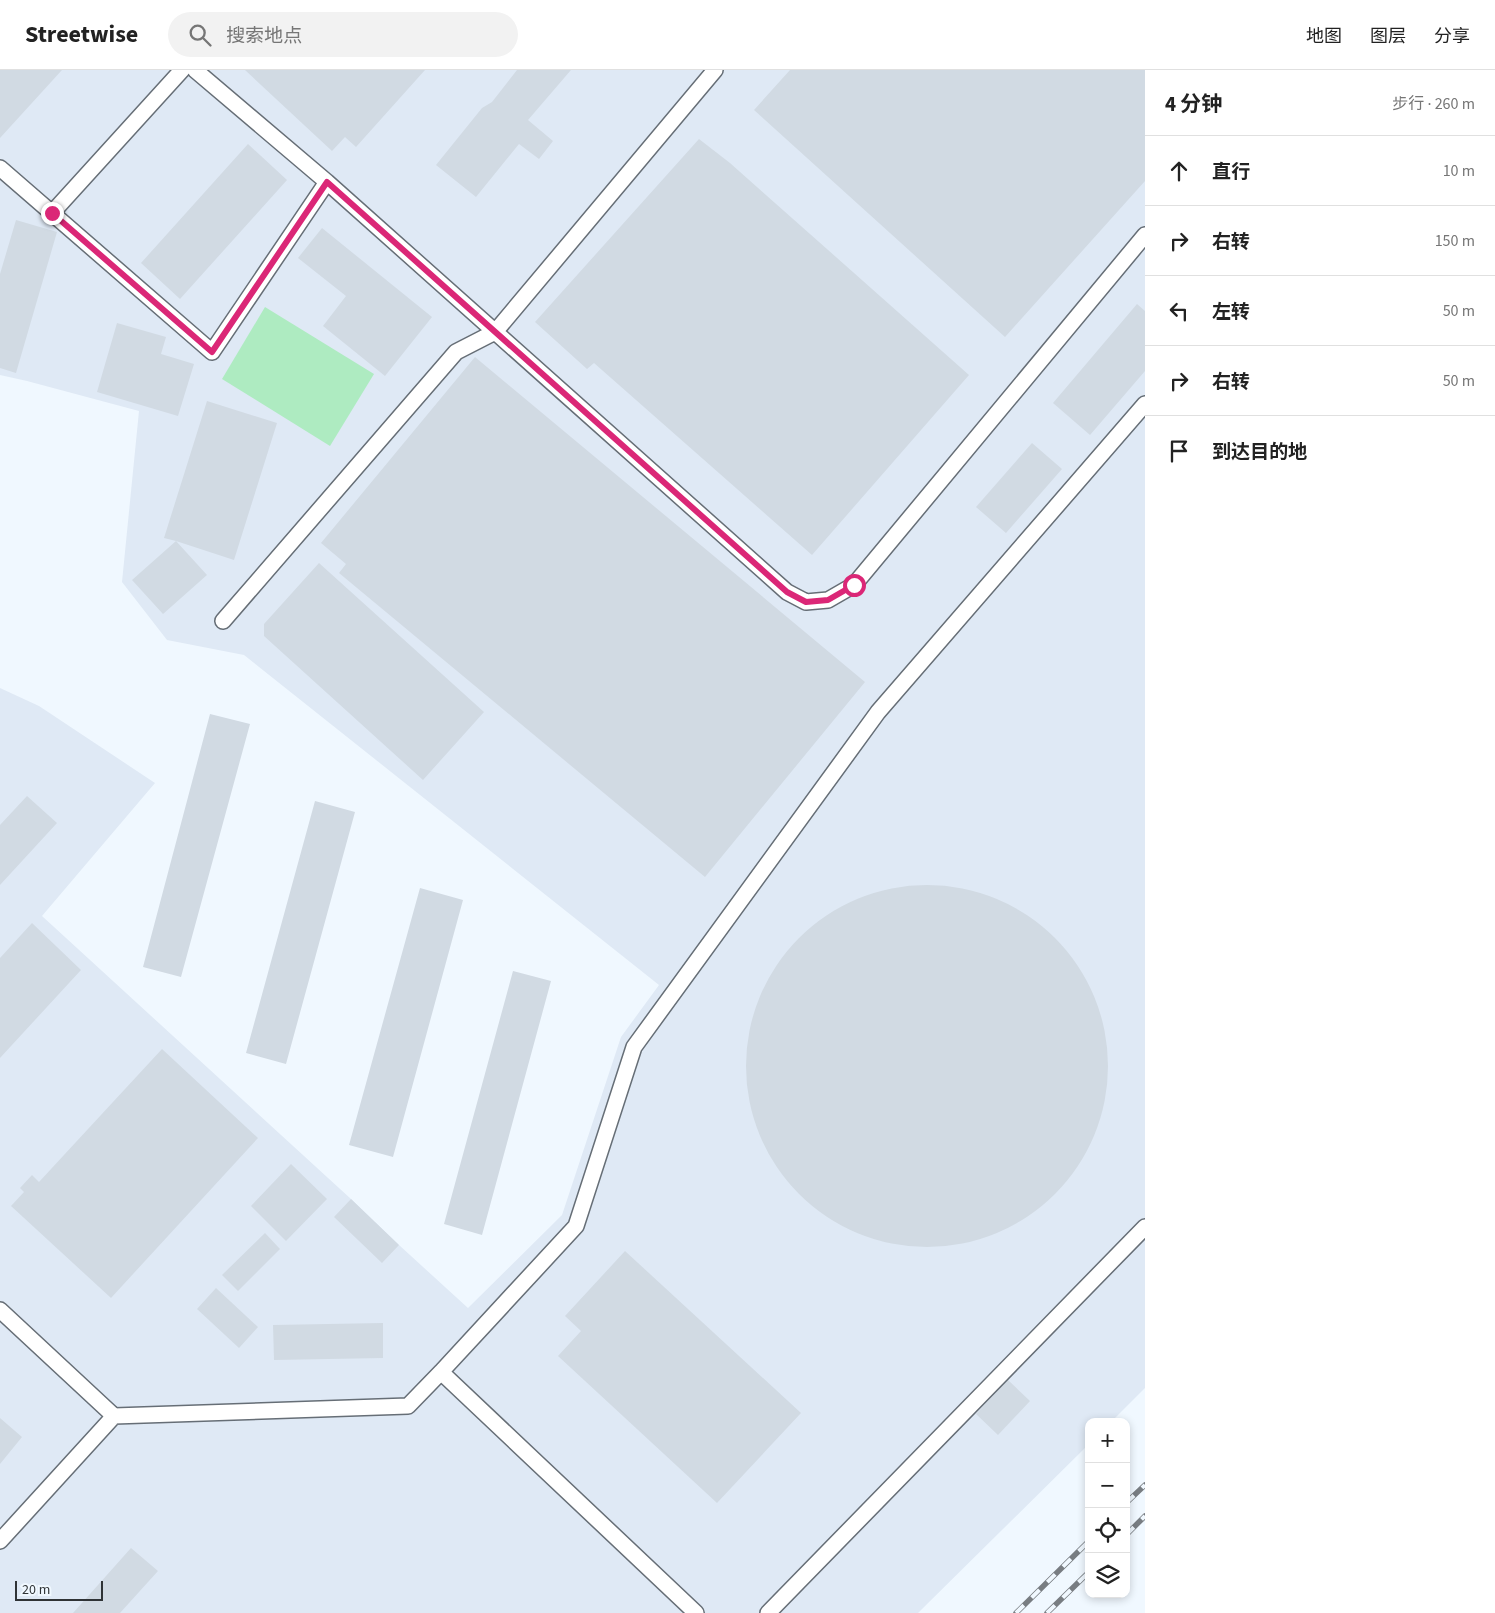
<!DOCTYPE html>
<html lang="zh">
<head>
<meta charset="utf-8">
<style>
	body { margin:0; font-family:"Source Sans 3","Noto Sans SC",sans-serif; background:#f2f2f2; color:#222 }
	.controls { position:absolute; right:15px; bottom:15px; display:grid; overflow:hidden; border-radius:10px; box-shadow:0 2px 8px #0003 }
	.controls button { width:45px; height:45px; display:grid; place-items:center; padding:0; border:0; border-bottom:1px solid #e0e0e0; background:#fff; color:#222; font:25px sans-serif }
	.scale { position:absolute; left:15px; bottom:12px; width:88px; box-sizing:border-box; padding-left:5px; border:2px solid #2f3336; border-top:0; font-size:14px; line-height:18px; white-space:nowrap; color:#2f3336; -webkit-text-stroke:4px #f0f8ff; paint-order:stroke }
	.stop { position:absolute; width:15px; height:15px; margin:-11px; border:4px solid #db2777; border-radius:50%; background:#fff }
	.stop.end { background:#db2777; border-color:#fff; box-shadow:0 1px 5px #0008 }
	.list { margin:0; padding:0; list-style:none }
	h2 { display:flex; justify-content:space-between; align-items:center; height:65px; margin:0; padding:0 20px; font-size:21px }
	h2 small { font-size:16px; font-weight:400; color:#767676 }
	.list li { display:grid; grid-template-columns:32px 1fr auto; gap:15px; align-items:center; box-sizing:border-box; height:70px; padding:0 20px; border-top:1px solid #e0e0e0 }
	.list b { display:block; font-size:19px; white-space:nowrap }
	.list em { font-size:16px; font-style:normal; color:#767676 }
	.icon { flex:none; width:28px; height:28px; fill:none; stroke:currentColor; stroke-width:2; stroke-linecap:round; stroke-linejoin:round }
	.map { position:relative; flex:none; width:1145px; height:1543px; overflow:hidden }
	header { display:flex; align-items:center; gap:30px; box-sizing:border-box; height:70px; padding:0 25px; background:#fff; border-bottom:1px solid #e0e0e0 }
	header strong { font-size:24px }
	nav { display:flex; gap:28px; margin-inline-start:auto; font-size:18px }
	.search { width:350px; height:45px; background:#f2f2f2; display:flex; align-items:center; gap:12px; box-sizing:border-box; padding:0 18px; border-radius:28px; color:#767676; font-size:19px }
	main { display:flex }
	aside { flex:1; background:#fff }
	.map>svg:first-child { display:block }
	.built { fill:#dfe9f5 }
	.green { fill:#aeebc1 }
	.building { fill:#d1dae3 }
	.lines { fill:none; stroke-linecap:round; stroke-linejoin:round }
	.lane-casing { stroke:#666e76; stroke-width:18 }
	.lane { stroke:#fff; stroke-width:15 }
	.rail-casing { stroke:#787d82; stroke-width:5.5 }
	.rail { stroke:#f0f8ff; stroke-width:4; stroke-dasharray:11; stroke-linecap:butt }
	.route { stroke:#db2777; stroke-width:6 }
</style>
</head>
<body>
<header>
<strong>Streetwise</strong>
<div class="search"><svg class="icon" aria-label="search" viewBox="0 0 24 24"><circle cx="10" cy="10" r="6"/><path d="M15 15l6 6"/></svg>搜索地点</div>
<nav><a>地图</a><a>图层</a><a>分享</a></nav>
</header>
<main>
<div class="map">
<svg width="1145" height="1543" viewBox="0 0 1145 1543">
	<rect width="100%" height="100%" fill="#f0f8ff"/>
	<path class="built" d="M0,0h1145v1318l-34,34h-22v22l-171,169h-918v-925l39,18 116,77 -113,133 309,283 48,46 69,63 94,-93 59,-178 38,-52 -415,-330 -77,-15 -45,-58 17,-171 -112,-30 -27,-6z"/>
	<path class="green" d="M265,237l109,67 -44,72 -108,-67z"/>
	<path class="building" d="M0,0h62l-62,68z
		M245,0h180l-69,77 -11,-10 -13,14z
		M517,0h54l-43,50 25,21 -14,18 -20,-15 -43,53 -40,-32 46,-57 10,-6z
		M790,0h355v111l-140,156 -251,-227z
		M699,69l31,24 239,212 -157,180 -218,-192 -7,6 -52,-47z
		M248,74l39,36 -107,119 -39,-36z
		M16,150l41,12 -41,141 -16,-5v-94z
		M322,158l110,89 -47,59 -62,-50 23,-30 -48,-38z
		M1137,234l8,7v60l-55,64 -37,-32z
		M117,253l49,14 -5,17 33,10 -16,52 -81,-24z
		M475,287l390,325 -160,195 -366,-304 7,-9 -25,-21z
		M207,331l70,22 -43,137 -58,-19 31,34 -44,39 -31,-34 44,-39 -12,-3z
		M1032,373l30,26 -56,64 -30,-26z
		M319,493l165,149 -61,68 -159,-144v-12z
		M210,644l40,10 -69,253 -38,-10z
		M27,726l30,27 -57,62v-60z
		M315,731l40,11 -69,252 -40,-11z
		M746 996a181 181 0 1 1 362 0a181 181 0 1 1-362 0Z
		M420,818l43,12 -70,257 -44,-12z
		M32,853l49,47 -81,88v-100z
		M513,901l38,10 -69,254 -38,-11z
		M162,979l96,89 -147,160 -100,-92 13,-14 -4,-4 12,-13 7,7z
		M291,1094l36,35 -41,42 -35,-35z
		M351,1129l48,46 -17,18 -48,-46z
		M265,1163l15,16 -42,42 -16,-16z
		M625,1181l176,162 -84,90 -159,-147 23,-25 -16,-15z
		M216,1218l42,39 -19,21 -42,-39z
		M383,1253v35l-109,2 -1,-35z
		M1008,1310l22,21 -32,34 -22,-21z
		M0,1348l22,19 -22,27z
		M131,1478l27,23 -38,42h-47z"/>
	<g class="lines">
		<g class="lane-casing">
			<path id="lane" d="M195,0l132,112 460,410 19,10 22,-2 26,-15 291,-350
				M0,98l212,184 115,-170
				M52,143l130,-143
				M223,551l233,-269 39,-20 220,-262
				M0,1240l114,106 294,-10 33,-34 135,-146 58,-179 244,-335 267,-308
				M441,1302l255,241
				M0,1471l114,-125
				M768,1543l377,-386"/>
		</g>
		<use href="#lane" class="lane"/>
		<g class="rail-casing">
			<path id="rail" d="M1126,1433l19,-18
				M1126,1465l19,-19
				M1016,1543l73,-72
				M1047,1543l42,-41"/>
		</g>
		<use href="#rail" class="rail"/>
	</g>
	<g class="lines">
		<path class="route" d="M52,143l160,139 115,-170 460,410 19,10 22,-2 26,-15"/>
	</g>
</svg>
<div class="controls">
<button>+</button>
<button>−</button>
<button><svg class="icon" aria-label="locate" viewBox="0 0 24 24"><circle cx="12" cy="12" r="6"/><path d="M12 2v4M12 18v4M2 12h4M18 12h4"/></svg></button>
<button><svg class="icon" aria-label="layers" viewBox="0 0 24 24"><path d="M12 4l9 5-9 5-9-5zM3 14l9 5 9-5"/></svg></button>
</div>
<div class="scale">20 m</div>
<div class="stop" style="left:854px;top:515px"></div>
<div class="stop end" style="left:52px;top:143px"></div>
</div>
<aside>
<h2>4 分钟<small>步行 · 260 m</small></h2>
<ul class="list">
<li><svg class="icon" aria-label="ahead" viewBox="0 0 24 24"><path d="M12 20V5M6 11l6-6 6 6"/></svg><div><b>直行</b></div><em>10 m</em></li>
<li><svg class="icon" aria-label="right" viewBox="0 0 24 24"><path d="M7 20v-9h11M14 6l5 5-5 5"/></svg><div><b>右转</b></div><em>150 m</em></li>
<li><svg class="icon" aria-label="left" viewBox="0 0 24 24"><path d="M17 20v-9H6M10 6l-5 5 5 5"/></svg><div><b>左转</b></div><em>50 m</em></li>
<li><svg class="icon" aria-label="right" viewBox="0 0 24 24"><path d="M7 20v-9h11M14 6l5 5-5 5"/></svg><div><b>右转</b></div><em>50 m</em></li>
<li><svg class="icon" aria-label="arrive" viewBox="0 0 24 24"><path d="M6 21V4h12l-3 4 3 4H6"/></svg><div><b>到达目的地</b></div></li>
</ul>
</aside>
</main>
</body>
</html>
